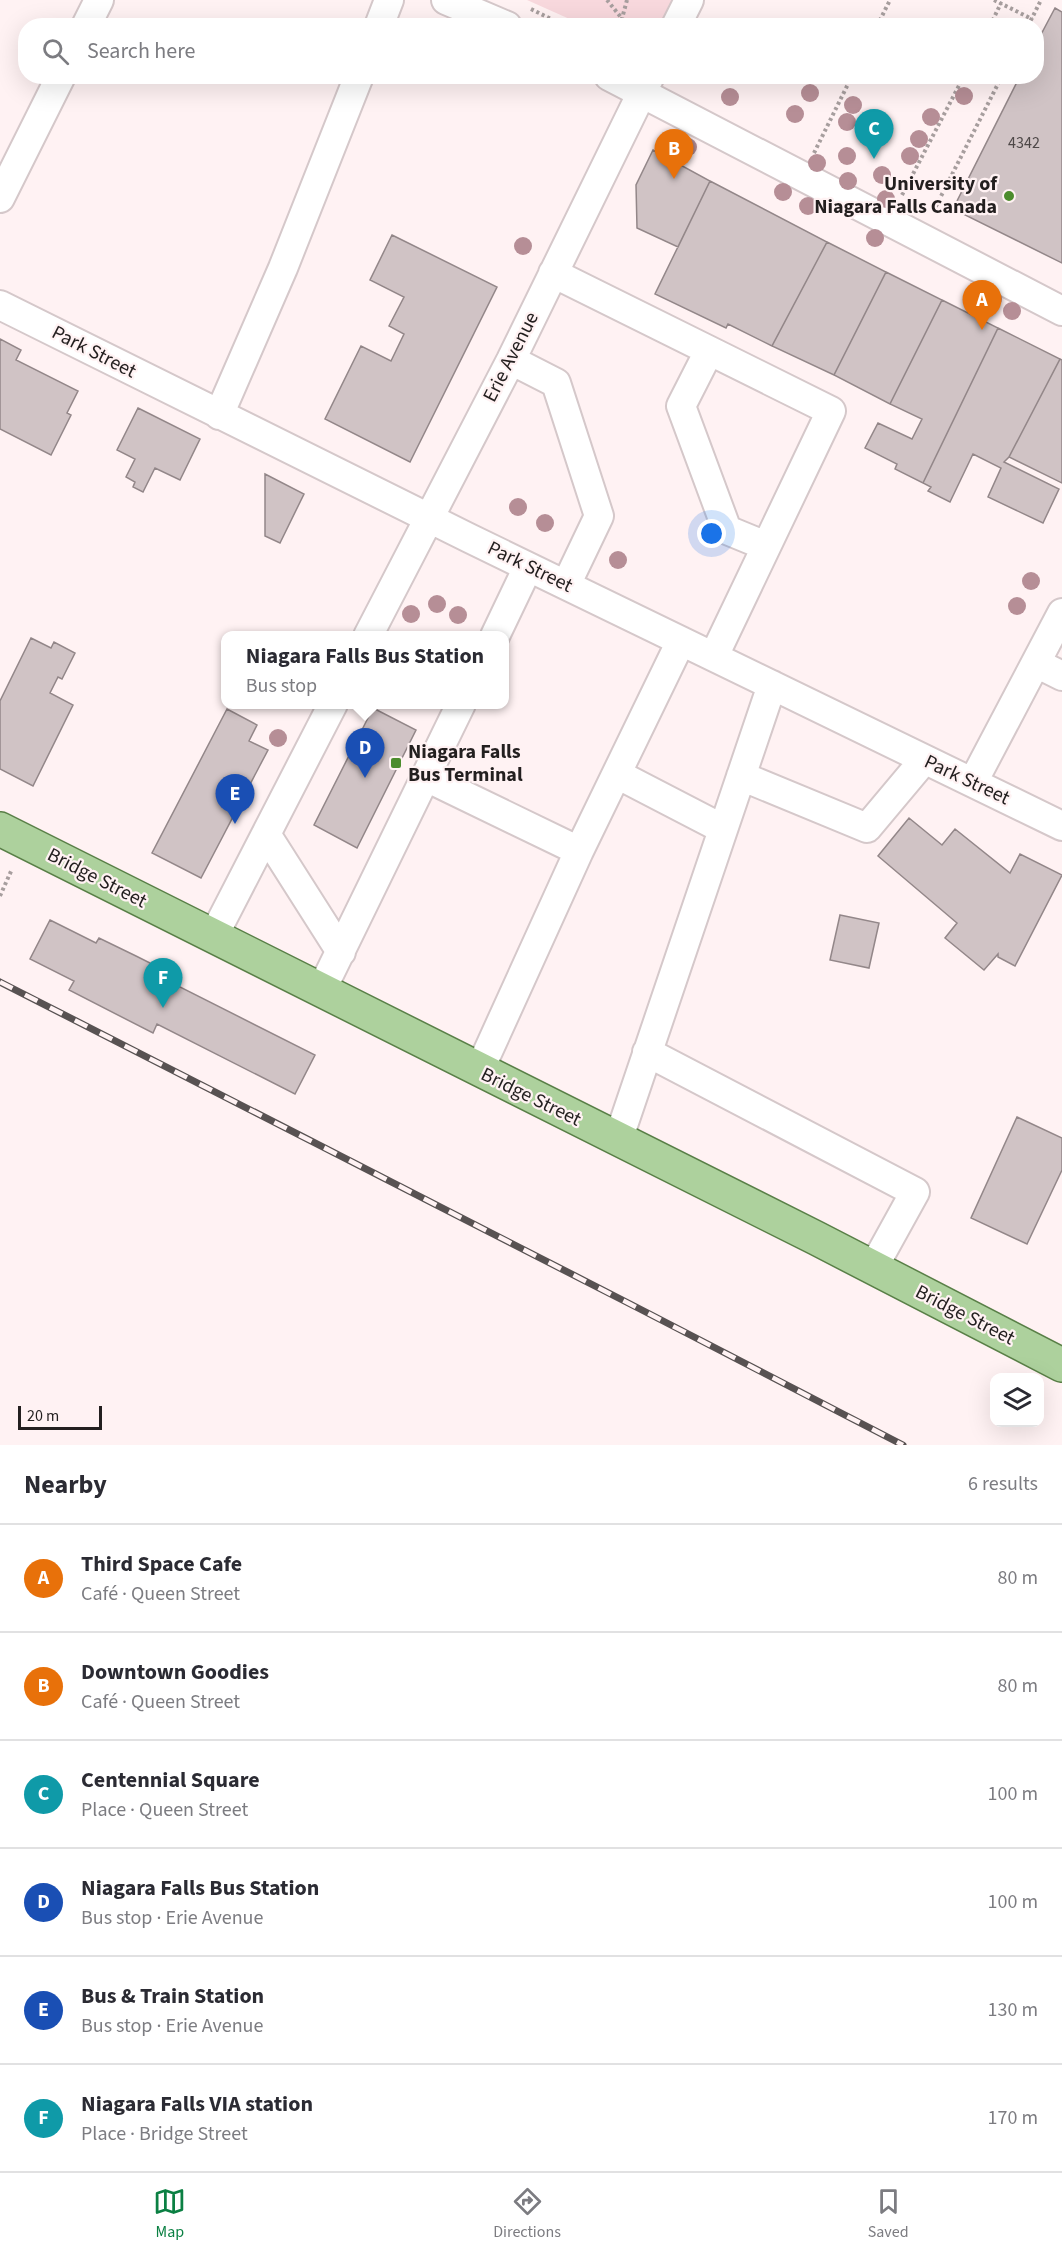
<!DOCTYPE html>
<html lang="en">
<head>
<meta charset="utf-8">
<style>
	body { margin:0; font-family:"Source Sans 3",sans-serif; background:#f7f7f7; color:#2b2b33 }
	.controls { position:absolute; right:18px; bottom:18px; display:grid; overflow:hidden; border-radius:12px; box-shadow:0 6px 24px #0002 }
	.controls button { width:54px; height:54px; display:grid; place-items:center; padding:0; border:0; border-bottom:2px solid #e1e1e2; background:#fff; color:#2b2b33; font:30px sans-serif }
	.scale { position:absolute; left:18px; bottom:15px; width:84px; box-sizing:border-box; padding-left:6px; border:3px solid #231f1f; border-top:0; font-size:16px; line-height:21px; white-space:nowrap; color:#231f1f; -webkit-text-stroke:4px #fff2f3; paint-order:stroke }
	.you { position:absolute; left:712px; top:534px; width:21px; height:21px; margin:-15px; border:4px solid #fff; border-radius:50%; background:#1a73e8; box-shadow:0 0 0 9px #1a73e833 }
	.badge { display:grid; place-items:center; width:39px; height:39px; border-radius:50%; background:#0b8043; color:#fff; font-size:20px; font-weight:700 }
	.pin { position:absolute; translate:-50% -50px; filter:drop-shadow(0 2px 3px #0008) }
	.pin::after { content:''; position:absolute; top:32px; width:21px; height:18px; background:inherit; clip-path:polygon(0 0,100% 0,50% 100%) }
	.popup { position:absolute; left:221px; top:631px; width:288px; height:78px; box-sizing:border-box; display:grid; place-content:center; border-radius:12px; background:#fff; filter:drop-shadow(0 2px 4px #0005); font-size:20px; white-space:nowrap; color:#7c7c81 }
	.popup b { font-size:22px; color:#2b2b33 }
	.popup::after { content:''; position:absolute; left:50%; top:100%; margin-left:-12px; border:12px solid transparent; border-top-color:#fff }
	.list { margin:0; padding:0; list-style:none }
	h2 { display:flex; justify-content:space-between; align-items:center; height:78px; margin:0; padding:0 24px; font-size:26px }
	h2 small { font-size:20px; font-weight:400; color:#7c7c81 }
	.list li { display:grid; grid-template-columns:39px 1fr auto; gap:18px; align-items:center; box-sizing:border-box; height:108px; padding:0 24px; border-top:2px solid #e1e1e2 }
	.list b { display:block; font-size:22px; white-space:nowrap }
	.list p { margin:0; font-size:20px; white-space:nowrap; color:#7c7c81 }
	.list em { font-size:20px; font-style:normal; color:#7c7c81 }
	.icon { flex:none; width:33px; height:33px; fill:none; stroke:currentColor; stroke-width:2; stroke-linecap:round; stroke-linejoin:round }
	.map { position:relative; flex:none; width:1062px; height:1445px; overflow:hidden }
	.search { position:absolute; background:#fff; box-shadow:0 6px 24px #0002; left:18px; right:18px; top:18px; height:66px; display:flex; align-items:center; gap:15px; box-sizing:border-box; padding:0 21px; border-radius:24px; color:#7c7c81; font-size:22px }
	.sheet { height:726px; background:#fff }
	nav { display:flex; justify-content:space-around; align-items:center; box-sizing:border-box; height:84px; border-top:2px solid #e1e1e2; background:#fff; font-size:16px; color:#7c7c81 }
	nav a { display:grid; justify-items:center; gap:3px }
	nav .on { color:#0b8043 }
	.map>svg:first-child { display:block }
	.green { fill:#f8d8dd }
	.building { fill:#d0c3c5; stroke:#938789; stroke-width:1.5 }
	.lines { fill:none; stroke-linecap:round; stroke-linejoin:round }
	.minor-casing { stroke:#d5c8ca; stroke-width:32 }
	.major-casing { stroke:#597f47; stroke-width:36 }
	.path { stroke:#a79e9e; stroke-width:4; stroke-dasharray:3 3; stroke-linecap:butt }
	.minor { stroke:#fff; stroke-width:28 }
	.major { stroke:#add19d; stroke-width:33 }
	.rail-casing { stroke:#585252; stroke-width:7 }
	.rail { stroke:#fff2f3; stroke-width:4.5; stroke-dasharray:14; stroke-linecap:butt }
	.tree { fill:#b68e96 }
	.poi-dot { fill:#4c8c2d; stroke:#fff2f3; stroke-width:2 }
	.labels { text-anchor:middle; dominant-baseline:central; stroke-width:4.5; stroke-linejoin:round; paint-order:stroke }
	.number-label { font-size:16px; fill:#4e4848 }
	.poi-label { font-size:20px; font-weight:bold; fill:#231f1f; stroke:#fff2f3; text-anchor:end }
	.street-label { font-size:20px; fill:#231f1f; stroke:#fff2f3 }
</style>
</head>
<body>
<div class="map">
<svg width="1062" height="1445" viewBox="0 0 1062 1445">
	<rect width="100%" height="100%" fill="#fff2f3"/>
	<path class="green" d="M527,0h148l-12,26 -80,-1z"/>
	<path class="building" d="M1055,8l7,4v251l-109,-54 67,-133h16v-32z
		M653,150l57,31 -32,66 -41,-19 -1,-43z
		M710,181l117,61 -55,104 -44,-22 -2,4 -71,-34z
		M392,235l105,52 -87,175 -85,-43 36,-73 30,15 13,-27 -15,-8 15,-29 -34,-17z
		M827,242l59,30 -52,103 -62,-29z
		M886,272l56,28 -52,104 -56,-29z
		M942,300l56,28 -75,155 -28,-14 2,-5 -32,-16 13,-25 34,16 10,-20 -32,-15z
		M998,328l62,31 -51,98 -5,5 55,27 -16,34 -55,-26 13,-29 -28,-14 -23,48 -22,-11 3,-4 -8,-4z
		M0,339l21,11 -5,10 62,31 -11,22 4,2 -20,40 -51,-26z
		M1060,359l2,1v123l-53,-26z
		M138,408l62,31 -20,41 -25,-12 -12,24 -10,-5 2,-5 -9,-5 9,-18 -18,-9z
		M265,474l39,20 -24,49 -15,-7z
		M31,638l20,10 3,-6 21,11 -13,26 -4,-2 -8,16 23,12 -40,81 -33,-17v-68z
		M373,708l43,22 -59,118 -43,-23z
		M227,709l30,16 -8,16 19,9 -67,128 -49,-25z
		M909,818l33,27 13,-16 55,44 10,-19 42,21 -47,91 -17,-9v-3l-14,16 -39,-32 12,-15 -79,-67z
		M840,915l39,8 -10,45 -39,-8z
		M50,920l46,23 3,-5 37,18 40,20 -4,7 143,72 -20,39 -138,-70 -4,9 -84,-43 5,-9 -44,-22z
		M1017,1117l45,21v32l-35,74 -56,-26z"/>
	<g class="lines">
		<g class="minor-casing">
			<path id="minor" d="M446,0l61,26
				M86,26l13,-26
				M379,26l10,-26
				M676,26l13,-26
				M609,76l453,235
				M0,198l61,-122
				M553,273l278,138 -117,245
				M0,305l469,233 593,288
				M709,351l-28,55 46,124 39,16
				M511,360l45,23 43,133 -33,69
				M219,415l64,-147 76,-192
				M368,636l143,-276 139,-284
				M495,636l33,-69
				M1036,663l26,13
				M617,774l106,55
				M741,776l126,52 57,-68
				M426,777l153,74
				M973,782l89,-169
				M266,834l75,118
				M213,937l120,-233
				M321,991l140,-287
				M647,1052l268,140 -42,76
				M479,1071l100,-220 102,-210
				M618,1140l154,-455"/>
		</g>
		<g class="major-casing">
			<path id="major" d="M0,829l816,409 246,127"/>
		</g>
		<path class="path" d="M607,0l21,26
			M994,0l38,19
			M531,9l34,17
			M620,26l7,-26
			M877,26l13,-26
			M990,26l11,-23
			M1028,26l13,-26
			M814,153l38,-77
			M902,195l62,-119
			M933,212l69,-136
			M0,896l12,-27"/>
		<use href="#minor" class="minor"/>
		<use href="#major" class="major"/>
		<g class="rail-casing">
			<path id="rail" d="M0,982l638,326 265,137"/>
		</g>
		<use href="#rail" class="rail"/>
	</g>
	<g class="tree">
		<circle cx="810" cy="93" r="9"/>
		<circle cx="964" cy="96" r="9"/>
		<circle cx="730" cy="97" r="9"/>
		<circle cx="853" cy="105" r="9"/>
		<circle cx="795" cy="114" r="9"/>
		<circle cx="931" cy="117" r="9"/>
		<circle cx="847" cy="122" r="9"/>
		<circle cx="919" cy="139" r="9"/>
		<circle cx="688" cy="147" r="9"/>
		<circle cx="847" cy="156" r="9"/>
		<circle cx="910" cy="156" r="9"/>
		<circle cx="817" cy="163" r="9"/>
		<circle cx="882" cy="175" r="9"/>
		<circle cx="848" cy="181" r="9"/>
		<circle cx="783" cy="192" r="9"/>
		<circle cx="886" cy="199" r="9"/>
		<circle cx="808" cy="206" r="9"/>
		<circle cx="875" cy="238" r="9"/>
		<circle cx="523" cy="246" r="9"/>
		<circle cx="993" cy="299" r="9"/>
		<circle cx="1012" cy="311" r="9"/>
		<circle cx="518" cy="507" r="9"/>
		<circle cx="545" cy="523" r="9"/>
		<circle cx="618" cy="560" r="9"/>
		<circle cx="1031" cy="581" r="9"/>
		<circle cx="437" cy="604" r="9"/>
		<circle cx="1017" cy="606" r="9"/>
		<circle cx="411" cy="614" r="9"/>
		<circle cx="458" cy="615" r="9"/>
		<circle cx="278" cy="738" r="9"/>
	</g>
	<g class="poi-dot">
		<circle cx="1009" cy="196" r="6"/>
		<rect x="390" y="757" width="12" height="12" rx="3"/>
	</g>
	<g class="labels">
		<g class="number-label">
			<text x="1024" y="143">4342</text>
		</g>
		<g class="poi-label">
			<text x="997" y="184">University of<tspan x="997" dy="23">Niagara Falls Canada</tspan></text>
			<text x="408" y="752" text-anchor="start">Niagara Falls<tspan x="408" dy="23">Bus Terminal</tspan></text>
		</g>
		<g class="street-label">
			<text transform="translate(94 352) rotate(27)">Park Street</text>
			<text transform="translate(511 357) rotate(-63)">Erie Avenue</text>
			<text transform="translate(530 567) rotate(26)">Park Street</text>
			<text transform="translate(967 780) rotate(25)">Park Street</text>
			<text transform="translate(97 878) rotate(27)">Bridge Street</text>
			<text transform="translate(531 1097) rotate(26)">Bridge Street</text>
			<text transform="translate(965 1315) rotate(27)">Bridge Street</text>
		</g>
	</g>
</svg>
<div class="controls">
<button><svg class="icon" aria-label="layers" viewBox="0 0 24 24"><path d="M12 4l9 5-9 5-9-5zM3 14l9 5 9-5"/></svg></button>
</div>
<div class="scale">20 m</div>
<div class="you"></div>
<div class="pin badge" style="left:982px;top:330px;background:#e8710a">A</div>
<div class="pin badge" style="left:674px;top:179px;background:#e8710a">B</div>
<div class="pin badge" style="left:874px;top:159px;background:#0f9aa8">C</div>
<div class="pin badge" style="left:365px;top:778px;background:#1a4fb4">D</div>
<div class="popup"><b>Niagara Falls Bus Station</b>Bus stop</div>
<div class="pin badge" style="left:235px;top:824px;background:#1a4fb4">E</div>
<div class="pin badge" style="left:163px;top:1008px;background:#0f9aa8">F</div>
<div class="search"><svg class="icon" aria-label="search" viewBox="0 0 24 24"><circle cx="10" cy="10" r="6"/><path d="M15 15l6 6"/></svg>Search here</div>
</div>
<section class="sheet">
<h2>Nearby<small>6 results</small></h2>
<ul class="list">
<li><span class="badge" style="background:#e8710a">A</span><div><b>Third Space Cafe</b><p>Café · Queen Street</p></div><em>80 m</em></li>
<li><span class="badge" style="background:#e8710a">B</span><div><b>Downtown Goodies</b><p>Café · Queen Street</p></div><em>80 m</em></li>
<li><span class="badge" style="background:#0f9aa8">C</span><div><b>Centennial Square</b><p>Place · Queen Street</p></div><em>100 m</em></li>
<li><span class="badge" style="background:#1a4fb4">D</span><div><b>Niagara Falls Bus Station</b><p>Bus stop · Erie Avenue</p></div><em>100 m</em></li>
<li><span class="badge" style="background:#1a4fb4">E</span><div><b>Bus &amp; Train Station</b><p>Bus stop · Erie Avenue</p></div><em>130 m</em></li>
<li><span class="badge" style="background:#0f9aa8">F</span><div><b>Niagara Falls VIA station</b><p>Place · Bridge Street</p></div><em>170 m</em></li>
</ul>
</section>
<nav>
<a class="on"><svg class="icon" aria-label="map" viewBox="0 0 24 24"><path d="M3 6l6-2 6 2 6-2v14l-6 2-6-2-6 2zM9 4v14M15 6v14"/></svg>Map</a>
<a><svg class="icon" aria-label="directions" viewBox="0 0 24 24"><path d="M12 3l9 9-9 9-9-9zM9 14v-3h6M13 9l2 2-2 2"/></svg>Directions</a>
<a><svg class="icon" aria-label="saved" viewBox="0 0 24 24"><path d="M7 4h10v16l-5-4-5 4z"/></svg>Saved</a>
</nav>
</body>
</html>
